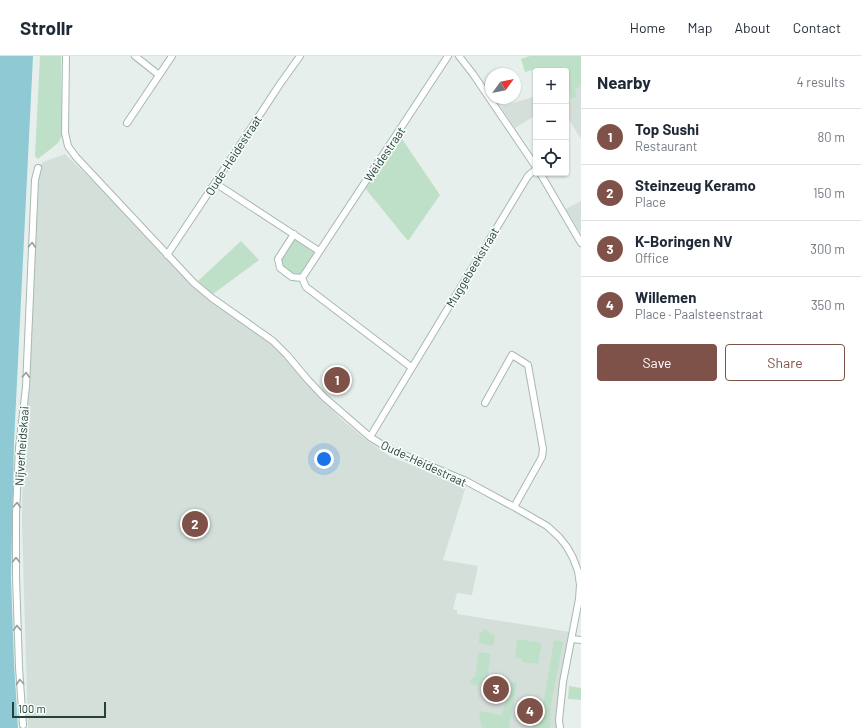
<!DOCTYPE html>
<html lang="en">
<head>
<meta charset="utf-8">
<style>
	body { margin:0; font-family:Barlow,sans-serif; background:#f6f6f7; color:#1f2937 }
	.controls { position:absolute; right:12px; top:12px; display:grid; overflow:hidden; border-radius:4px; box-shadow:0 1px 3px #0004 }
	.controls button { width:36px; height:36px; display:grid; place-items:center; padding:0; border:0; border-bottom:1px solid #e0e1e3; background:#fff; color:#1f2937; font:20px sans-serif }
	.compass { position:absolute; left:485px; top:12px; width:36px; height:36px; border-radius:50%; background:#fff; box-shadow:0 1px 3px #0004; rotate:57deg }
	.scale { position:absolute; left:12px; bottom:10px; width:94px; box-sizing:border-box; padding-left:4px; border:2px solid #24423a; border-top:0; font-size:11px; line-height:14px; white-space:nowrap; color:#24423a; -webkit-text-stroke:3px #f7fbf9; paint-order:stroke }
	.you { position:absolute; left:324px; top:403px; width:14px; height:14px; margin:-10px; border:3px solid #fff; border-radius:50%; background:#1a73e8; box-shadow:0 0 0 6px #1a73e833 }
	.badge { display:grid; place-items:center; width:26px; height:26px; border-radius:50%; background:#7f5249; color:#fff; font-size:13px; font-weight:700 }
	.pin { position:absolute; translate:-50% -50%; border:2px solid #fff; box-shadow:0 1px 4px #0006 }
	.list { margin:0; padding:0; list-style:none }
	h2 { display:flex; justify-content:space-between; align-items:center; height:52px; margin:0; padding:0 16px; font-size:17px }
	h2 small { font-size:13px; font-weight:400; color:#747a83 }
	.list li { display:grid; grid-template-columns:26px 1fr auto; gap:12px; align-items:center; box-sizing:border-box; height:56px; padding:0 16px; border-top:1px solid #e0e1e3 }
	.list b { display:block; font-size:15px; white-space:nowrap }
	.list p { margin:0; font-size:13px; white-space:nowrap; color:#747a83 }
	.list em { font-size:13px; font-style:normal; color:#747a83 }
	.actions { display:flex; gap:8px; padding:12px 16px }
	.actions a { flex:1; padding:9px 0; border:1px solid #7f5249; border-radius:4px; text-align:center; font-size:14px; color:#7f5249 }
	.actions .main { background:#7f5249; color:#fff }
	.icon { flex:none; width:22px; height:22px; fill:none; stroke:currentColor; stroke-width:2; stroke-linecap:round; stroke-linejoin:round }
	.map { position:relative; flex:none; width:581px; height:672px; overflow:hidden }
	header { display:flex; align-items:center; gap:24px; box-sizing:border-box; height:56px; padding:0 20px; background:#fff; border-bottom:1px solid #e0e1e3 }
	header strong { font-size:19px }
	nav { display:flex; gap:22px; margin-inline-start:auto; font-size:14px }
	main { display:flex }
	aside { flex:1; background:#fff }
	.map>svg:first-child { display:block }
	.built { fill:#d4dfda }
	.green { fill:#bfe0c8 }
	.water { fill:#8ec9d4 }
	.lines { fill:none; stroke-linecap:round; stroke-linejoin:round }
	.minor-casing { stroke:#a8b8b2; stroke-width:8 }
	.minor { stroke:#fff; stroke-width:6 }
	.oneway { stroke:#92a09c }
	.labels { text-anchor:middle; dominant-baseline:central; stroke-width:3.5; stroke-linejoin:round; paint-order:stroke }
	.street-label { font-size:12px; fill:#24423a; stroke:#f7fbf9 }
</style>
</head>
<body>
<header>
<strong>Strollr</strong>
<nav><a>Home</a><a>Map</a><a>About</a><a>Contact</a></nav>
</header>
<main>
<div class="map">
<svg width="581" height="672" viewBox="0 0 581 672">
	<rect width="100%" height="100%" fill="#e6efeb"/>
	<path class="built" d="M581,31v52l-15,-24v-21l3,-1 8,4 -2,-8z
		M536,40v19l-21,13 -14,-21z
		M65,98l26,25 101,106 18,15 50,35 18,15 63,69 28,23 22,15 75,29 -23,74 35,6 -6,29 -15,-2 -4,16 4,1v4l113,18 -11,55 -3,36v5h-528l-6,-205 1,-86 15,-269 5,-6z
		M581,145v32l-15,-24z"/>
	<path class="green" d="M40,0h21l1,79 -4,8 -20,16 -3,-3z
		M530,0h51v31l-6,2 2,8 -6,2 -2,-6 -3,1v-23h-28l-1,-2 -12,3 -4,-13z
		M400,80l40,59 -32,46 -43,-53z
		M294,178l25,17 -17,27 -10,-1 -12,-9 -2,-9z
		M241,185l18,19 -46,34 -15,-13z
		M485,573l2,1 3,4 5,1 -2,11 -14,-3v-9z
		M517,583l25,4 -4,21 -15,-2v-3l-8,-1z
		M554,584l6,1 3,2 -12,61 -1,24h-16l4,-21h4l1,-1z
		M479,596l12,2 -5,33 -16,-3 1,-5 4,-2z
		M509,626l8,1 -8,45h-26l-2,-2 -2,-15 23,4z
		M569,630l12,2v12l-13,-1z"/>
	<path class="water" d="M0,0h33l-19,386 -3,137 3,84 4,65h-18z"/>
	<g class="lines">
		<g class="minor-casing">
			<path id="minor" d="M66,0l-1,77 3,13 8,11 118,126 18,15 61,43 14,14 21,25 16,17 46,40 16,10 18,8 62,26 48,26 33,19 12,11 8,10 6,11 5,13 2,14 -1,14 -16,83 -4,38 1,8
				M135,0l24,19
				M459,0l14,18 63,93
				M127,67l45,-67
				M540,117l41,70
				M215,127l104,68
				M294,178l-16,25 2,9 12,9 10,1 146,-222
				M167,199l48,-72 65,-99 20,-28
				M302,222l4,9 105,80
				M485,347l27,-48 16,10 15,84 -1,8 -28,50
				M370,381l158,-261 8,-7
				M572,583l9,1
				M23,669l-4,-58 -3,-90v-64l3,-65 7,-61 9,-207 3,-12"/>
		</g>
		<use href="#minor" class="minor"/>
	</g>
	<defs><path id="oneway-chevron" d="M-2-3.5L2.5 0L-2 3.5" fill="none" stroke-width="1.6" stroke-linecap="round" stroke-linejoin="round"/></defs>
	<g class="oneway">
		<use href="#oneway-chevron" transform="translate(32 189) rotate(-87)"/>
		<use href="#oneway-chevron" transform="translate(26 319) rotate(-87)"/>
		<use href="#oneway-chevron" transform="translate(17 449) rotate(-87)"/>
		<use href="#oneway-chevron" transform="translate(16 504) rotate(-89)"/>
		<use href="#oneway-chevron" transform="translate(17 572) rotate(-92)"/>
		<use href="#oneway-chevron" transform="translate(20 626) rotate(-95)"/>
	</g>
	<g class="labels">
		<g class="street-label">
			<text transform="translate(384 98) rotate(-56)">Weidestraat</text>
			<text transform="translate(233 99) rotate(-57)">Oude-Heidestraat</text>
			<text transform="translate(472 211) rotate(-59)">Muggebeekstraat</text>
			<text transform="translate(21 390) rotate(-86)">Nijverheidskaai</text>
			<text transform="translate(424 407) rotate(25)">Oude-Heidestraat</text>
		</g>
	</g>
</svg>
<div class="controls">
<button>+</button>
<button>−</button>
<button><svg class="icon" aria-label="locate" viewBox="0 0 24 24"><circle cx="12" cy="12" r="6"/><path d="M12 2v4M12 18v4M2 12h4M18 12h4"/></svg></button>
</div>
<svg class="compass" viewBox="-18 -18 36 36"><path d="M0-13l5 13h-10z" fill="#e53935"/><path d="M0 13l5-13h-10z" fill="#747a83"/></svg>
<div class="scale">100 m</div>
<div class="you"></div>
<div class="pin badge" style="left:337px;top:324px">1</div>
<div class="pin badge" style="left:195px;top:468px">2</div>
<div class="pin badge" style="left:496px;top:633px">3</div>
<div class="pin badge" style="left:530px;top:655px">4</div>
</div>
<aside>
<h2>Nearby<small>4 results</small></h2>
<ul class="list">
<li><span class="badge">1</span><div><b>Top Sushi</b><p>Restaurant</p></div><em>80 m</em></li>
<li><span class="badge">2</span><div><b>Steinzeug Keramo</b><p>Place</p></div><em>150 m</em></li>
<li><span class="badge">3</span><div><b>K-Boringen NV</b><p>Office</p></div><em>300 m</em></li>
<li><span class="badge">4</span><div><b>Willemen</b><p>Place · Paalsteenstraat</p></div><em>350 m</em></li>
</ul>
<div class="actions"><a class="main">Save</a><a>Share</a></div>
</aside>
</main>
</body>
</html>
